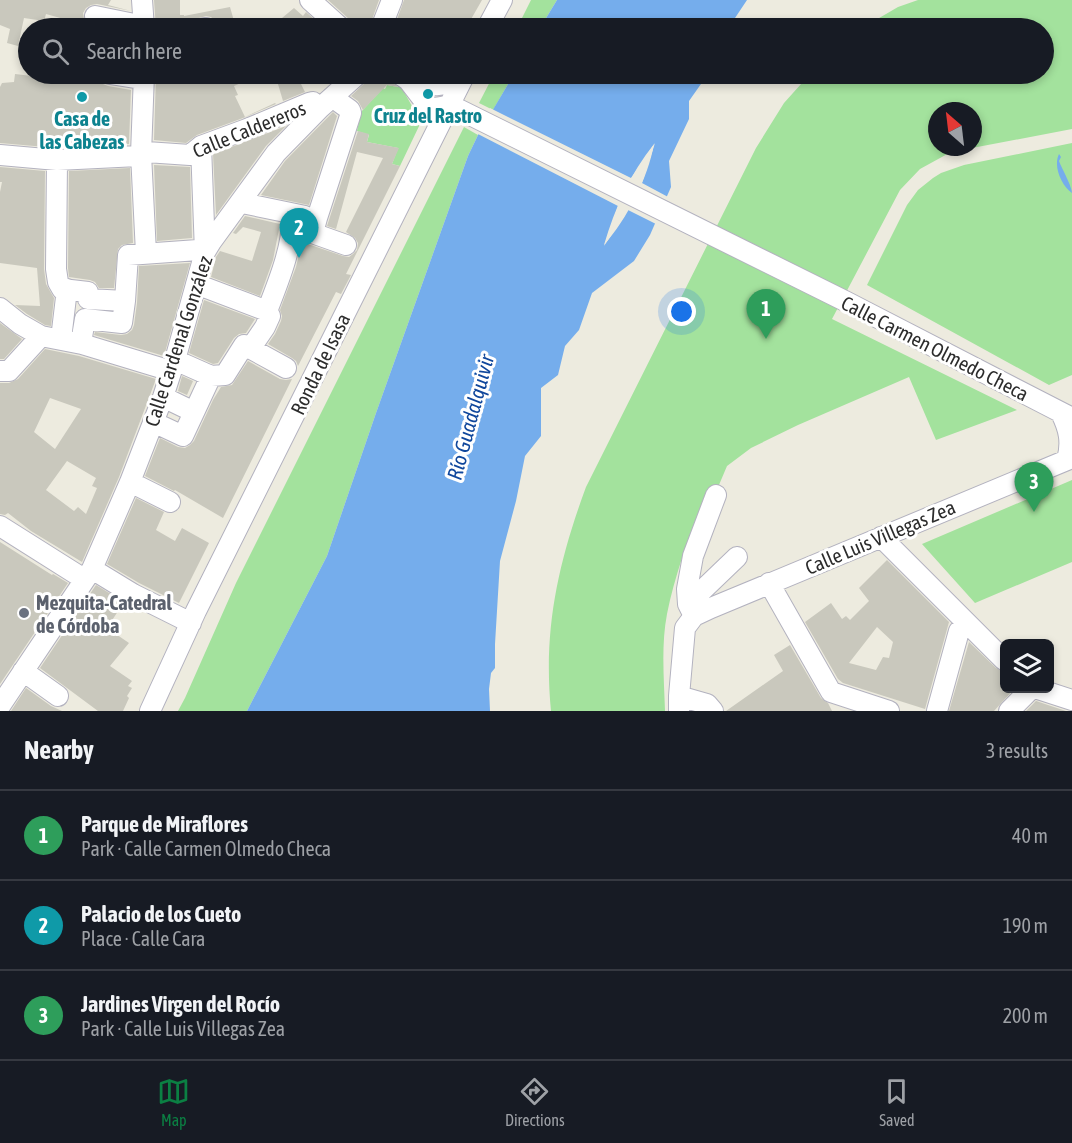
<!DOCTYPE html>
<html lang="en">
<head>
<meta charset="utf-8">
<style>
	body { margin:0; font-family:"Asap Condensed",sans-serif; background:#20242c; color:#f1f3f6 }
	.controls { position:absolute; right:18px; bottom:18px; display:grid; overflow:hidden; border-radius:9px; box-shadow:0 3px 9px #0003 }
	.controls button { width:54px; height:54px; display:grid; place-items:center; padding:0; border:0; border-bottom:2px solid #363941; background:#171b24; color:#f1f3f6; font:30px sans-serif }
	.compass { position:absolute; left:928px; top:102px; width:54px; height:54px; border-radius:50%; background:#171b24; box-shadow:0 3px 9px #0003; rotate:332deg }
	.you { position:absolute; left:682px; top:312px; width:21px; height:21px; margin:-15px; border:4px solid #fff; border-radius:50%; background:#1a73e8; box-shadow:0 0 0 9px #1a73e833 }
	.badge { display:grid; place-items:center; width:39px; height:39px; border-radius:50%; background:#0b8043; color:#fff; font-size:20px; font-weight:700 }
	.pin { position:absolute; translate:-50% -50px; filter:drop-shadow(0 2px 3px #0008) }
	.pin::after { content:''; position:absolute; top:32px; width:21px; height:18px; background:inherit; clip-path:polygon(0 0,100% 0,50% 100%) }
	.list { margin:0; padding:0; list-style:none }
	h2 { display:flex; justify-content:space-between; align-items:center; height:78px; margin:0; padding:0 24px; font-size:26px }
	h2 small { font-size:20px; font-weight:400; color:#9ea1a6 }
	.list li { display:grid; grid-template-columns:39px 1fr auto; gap:18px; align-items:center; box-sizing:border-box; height:90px; padding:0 24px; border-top:2px solid #363941 }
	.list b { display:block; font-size:22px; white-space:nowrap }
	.list p { margin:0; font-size:20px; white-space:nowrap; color:#9ea1a6 }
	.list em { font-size:20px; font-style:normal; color:#9ea1a6 }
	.icon { flex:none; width:33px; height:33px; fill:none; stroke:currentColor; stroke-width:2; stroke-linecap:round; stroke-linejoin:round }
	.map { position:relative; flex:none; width:1072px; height:711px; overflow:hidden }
	.search { position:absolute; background:#171b24; box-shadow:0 3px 9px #0003; left:18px; right:18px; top:18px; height:66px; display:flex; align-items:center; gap:15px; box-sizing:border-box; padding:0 21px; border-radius:33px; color:#9ea1a6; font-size:22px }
	.sheet { height:348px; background:#171b24 }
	nav { display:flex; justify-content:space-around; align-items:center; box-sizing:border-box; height:84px; border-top:2px solid #363941; background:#171b24; font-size:16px; color:#9ea1a6 }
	nav a { display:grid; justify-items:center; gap:3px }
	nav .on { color:#0b8043 }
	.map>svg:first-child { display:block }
	.green { fill:#a3e29d; fill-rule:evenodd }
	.water { fill:#75adec; fill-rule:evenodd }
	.pier { fill:#edebdf; fill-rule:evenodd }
	.building { fill:#c9c8bd; fill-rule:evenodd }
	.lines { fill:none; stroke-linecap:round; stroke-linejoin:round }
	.minor-casing { stroke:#b3b2bf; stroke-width:22 }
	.minor { stroke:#fff; stroke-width:20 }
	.culture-dot { fill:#0f9aa8; stroke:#fff; stroke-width:2 }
	.worship-dot { fill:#6b7280; stroke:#fff; stroke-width:2 }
	.labels { text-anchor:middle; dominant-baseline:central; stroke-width:6; stroke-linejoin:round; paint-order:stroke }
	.culture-label { font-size:20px; font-weight:bold; fill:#0d838f; stroke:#fff }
	.street-label { font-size:20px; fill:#2c2c2c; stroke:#fff }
	.worship-label { font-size:20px; font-weight:bold; fill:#5b616d; stroke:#fff; text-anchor:start }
	.water-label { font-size:21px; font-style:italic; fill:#10479c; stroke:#fff }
</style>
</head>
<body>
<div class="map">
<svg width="1072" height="711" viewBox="0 0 1072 711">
	<rect width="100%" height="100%" fill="#edebdf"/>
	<path class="green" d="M531,0h26l-17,28h-23z
		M918,0h154v129l-121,23 -31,17 -20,21 -68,129 185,91 -81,30 -27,-63 -111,48 -47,23 -24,18 -11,26 -9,-2c-16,42 -31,80 -40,124 -6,31 -3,65 -2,97h-114c-8,-81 7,-148 35,-224l170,-339 28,-45 26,-29h234v-46h-182l36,-21zM937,111h36v36h-36z
		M494,74h20l-21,36 -14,-7z
		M399,83l22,39 -21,44 -8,-2 6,-16 -31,-6 2,-7 -12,-4 4,-19 22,-24 2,1 2,-4 11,2z
		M464,127l14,8 -10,21 -92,257 -49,143 -80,155h-69l7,-13 51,-115z
		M1072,143v232l-23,10 -182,-100 40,-80 11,-15 15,-12 8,-5 23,-8z
		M1072,480v82l-97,41 -53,-59z"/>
	<path class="water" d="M557,0h190l-12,18 -4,10h-191z
		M514,74h194l-19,27v18l-20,42 2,26 -21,48 -16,26 -42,32 -13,37 -14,16 -7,29 -17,13v48l-16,20 -9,45 -16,60 -5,83v24l-4,5 -2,16 1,22h-243l80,-155 49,-143 92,-257 10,-21zM654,144c-6,34 -27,75 -50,101 11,-37 26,-71 50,-101z
		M1059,154l2,3 -2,4c3,8 13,25 13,32 -11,-8 -19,-27 -13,-39z"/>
	<path class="pier" d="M490,108l141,70 24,-35 -13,40 28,15 -12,27 -30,-15 -24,36 14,-40 -142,-73zM648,158l-15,38 -21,34 14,-37z"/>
	<path class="building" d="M0,0h111l-3,5 23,6 -34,-7 -6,1 -5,3 -3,5 1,6 4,6 8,3 -50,-14 -2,7 -20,-3 -6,28 -11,-3 3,-14 -10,-4z
		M154,0h26v15h4v1l46,-9 6,21h-18l-2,-6 -5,-5 -5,-1 -7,2 -5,5 -1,4 -37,1z
		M328,0h51l-10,28h-16l-1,-4 -3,-5z
		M404,0h78l-16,28h-72z
		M294,8l9,8 3,-4 18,16h-54z
		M15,74l17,2 1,-2h65l1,5 4,5 5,2 23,4 -2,54 -72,4 -57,-5v-56l2,-4 12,-1z
		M156,74h106l-28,12 4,9 -3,1 10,21 30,-14 1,1 -33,14 -46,17 -11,8 -32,-3z
		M275,74h21l9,18 -22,9z
		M370,74h17l2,6 9,7 -11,-2 -24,25 -5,-9 -7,-5 15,-14 3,-4z
		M333,112l4,4 -28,89 -48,-10 24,-34z
		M286,126l-20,20 -50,69 -3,-61z
		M358,131l11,3 -2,8 32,6 -7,16 8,2 -54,108 5,1 -10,19 -5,-2 -38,74 -2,-5 -4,-3 -24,-14 7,-10 6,-13 1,-5 -2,-6 16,-43 6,-25 41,14 6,1 4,-3 4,-4 1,-7 -3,-5 -9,-6 37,-74 -26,-6 -21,77 -9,-3z
		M154,165l36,2 2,71 -35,3z
		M0,167l45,4 -1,98 2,15 8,14 -3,28 -6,-1 -18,-11 -12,-9 25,1 -3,-38 -37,-5v-71l2,-10h-2z
		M130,168l3,75 -11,2 -4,4 -4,39h-15l-4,-6 -5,-2 -21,-3 -1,-9 1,-97z
		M245,216l35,8 -7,36 -13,36 -49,-19 5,-20 4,-6 32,10 9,-29 -18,-5 -7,7 -3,-1z
		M190,263l-26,93 -70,-21 1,-3 26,3 6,-1 5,-4 2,-5 3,-22 2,-37z
		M204,300l51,19 -9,14 -7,1 -5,4 -16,25 -5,1 -24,-11z
		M0,323l22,16 -18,20h-4z
		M45,349l34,7 77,23 -37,98 -37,85 -51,-31 -23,-18 -3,2 -5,-1v-131h9l9,-4zM50,398l31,11 -26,40 -21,-17zM67,461l29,17 -4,8 5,2 -11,26 -8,-7 -4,4 -28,-21z
		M248,361l32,18 6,1 6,-1 -69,139 -48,-28 -1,1 -29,-15 15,-38 18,9 7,1 5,-3 4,-4 19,-41 8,-13 11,-2z
		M182,376l11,5 -6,14 -9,-4z
		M136,498l28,14 -8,18 19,11 7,-13 27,15 -30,60 -40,-20 -32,-19z
		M0,542l52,33 1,-1 15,9 -68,101z
		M887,560l62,62 -24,87 -82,-26 -5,-4 -33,-57 26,-19 11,16 4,-3 4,4 19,-19 -10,-13zM877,627l16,15 -4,16 -6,-1 -7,13 -27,-7z
		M96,585l28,17 -17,26 22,15 -19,23 22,15 -4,5 4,2 -5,8 2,2 -6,13h-25l-58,-43z
		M969,642l27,26 9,5v15h10l-21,23h-45z
		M790,645l31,53 7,5 4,8h-106l57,-40 -9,-16z
		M26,688l25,18 11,5h-51z
		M1036,701l30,10h-40z"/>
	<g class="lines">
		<g class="minor-casing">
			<path id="minor" d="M142,0l2,28
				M310,0l31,28
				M95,16l49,10
				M205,28h1
				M381,28l11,-28
				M487,28l15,-28
				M110,74l25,4h9
				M144,74l-3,80 5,99
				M399,74l9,6 20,26c7,4 14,1 22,-1
				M408,80c21,6 38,10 55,-6
				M450,105l397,197 225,116
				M0,155l57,5 81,-4 8,-4 44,3 11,-9 46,-17 62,-26 4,-1 7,6
				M57,160l-1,109 2,13 4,7 26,3v7l37,2 -3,22 -37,-4 -4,24
				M241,201l6,3 58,12
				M301,229l45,16
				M313,233l4,-15 34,-105 -1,-3 -18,-13
				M196,284l71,27 3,5 -5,11 -15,22
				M125,301l3,-46 70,-5 7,2 -4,-106
				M0,308l20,16 21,12 41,8 89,27
				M267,311c11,-28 27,-67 25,-97
				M61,339l6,-50
				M175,360l36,16 14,-1 19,-30 42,23
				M0,371h9l32,-35
				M163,397l31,15
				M1061,413c8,16 11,29 6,47
				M153,422l30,14 28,-60
				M130,482l40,20
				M0,526l84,53
				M881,537l123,123
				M92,569l41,25 58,29
				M769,583l62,109 58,19
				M688,604l49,-47
				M694,616l-6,-12 -1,-15 6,-33 23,-61
				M23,671l35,25
				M1035,688l37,12
				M679,696l28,8 6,7
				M0,706l92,-137 38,-87 33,-85 12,-37 30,-108 6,-10 65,-89 44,-45 38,-34
				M150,711l46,-100 269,-537
				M679,711v-15l6,-68 9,-12 17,-8 361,-150
				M937,711l22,-80 8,-8
				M1009,711l23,-23"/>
		</g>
		<use href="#minor" class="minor"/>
	</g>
	<g class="culture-dot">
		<circle cx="428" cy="94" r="6"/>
		<circle cx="82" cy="97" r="6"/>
	</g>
	<circle class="worship-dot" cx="24" cy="613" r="6"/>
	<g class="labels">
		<g class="culture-label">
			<text x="428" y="115">Cruz del Rastro</text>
			<text x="82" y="118">Casa de<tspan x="82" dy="23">las Cabezas</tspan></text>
		</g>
		<g class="street-label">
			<text transform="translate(249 129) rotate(-22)">Calle Caldereros</text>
			<text transform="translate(178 341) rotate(-72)">Calle Cardenal González</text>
			<text transform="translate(935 348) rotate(27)">Calle Carmen Olmedo Checa</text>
			<text transform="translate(320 364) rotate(-64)">Ronda de Isasa</text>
			<text transform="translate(880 537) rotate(-23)">Calle Luis Villegas Zea</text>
		</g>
		<g class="worship-label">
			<text x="36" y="602">Mezquita-Catedral<tspan x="36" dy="23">de Córdoba</tspan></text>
		</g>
		<g class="water-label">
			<text transform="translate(470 417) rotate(-75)">Río Guadalquivir</text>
		</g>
	</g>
</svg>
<div class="controls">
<button><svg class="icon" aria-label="layers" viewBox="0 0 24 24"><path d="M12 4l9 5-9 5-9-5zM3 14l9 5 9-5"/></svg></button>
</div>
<svg class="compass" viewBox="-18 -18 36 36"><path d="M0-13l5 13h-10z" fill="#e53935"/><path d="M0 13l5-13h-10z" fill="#9ea1a6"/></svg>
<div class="you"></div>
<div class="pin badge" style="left:766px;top:339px;background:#2e9e5b">1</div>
<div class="pin badge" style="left:299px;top:258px;background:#0f9aa8">2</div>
<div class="pin badge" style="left:1034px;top:512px;background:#2e9e5b">3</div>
<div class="search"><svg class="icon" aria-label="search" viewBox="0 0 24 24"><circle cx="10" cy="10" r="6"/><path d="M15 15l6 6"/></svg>Search here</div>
</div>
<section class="sheet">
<h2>Nearby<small>3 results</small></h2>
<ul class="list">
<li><span class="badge" style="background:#2e9e5b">1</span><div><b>Parque de Miraflores</b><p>Park · Calle Carmen Olmedo Checa</p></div><em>40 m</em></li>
<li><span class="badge" style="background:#0f9aa8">2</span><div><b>Palacio de los Cueto</b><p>Place · Calle Cara</p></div><em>190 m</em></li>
<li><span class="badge" style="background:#2e9e5b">3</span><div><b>Jardines Virgen del Rocío</b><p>Park · Calle Luis Villegas Zea</p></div><em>200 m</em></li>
</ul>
</section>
<nav>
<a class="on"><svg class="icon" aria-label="map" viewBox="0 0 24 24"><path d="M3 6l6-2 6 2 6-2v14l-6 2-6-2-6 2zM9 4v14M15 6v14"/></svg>Map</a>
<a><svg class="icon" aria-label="directions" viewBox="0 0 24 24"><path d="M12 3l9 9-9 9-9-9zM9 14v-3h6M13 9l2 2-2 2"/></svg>Directions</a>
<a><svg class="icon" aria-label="saved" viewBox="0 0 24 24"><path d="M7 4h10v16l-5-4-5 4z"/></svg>Saved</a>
</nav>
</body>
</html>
